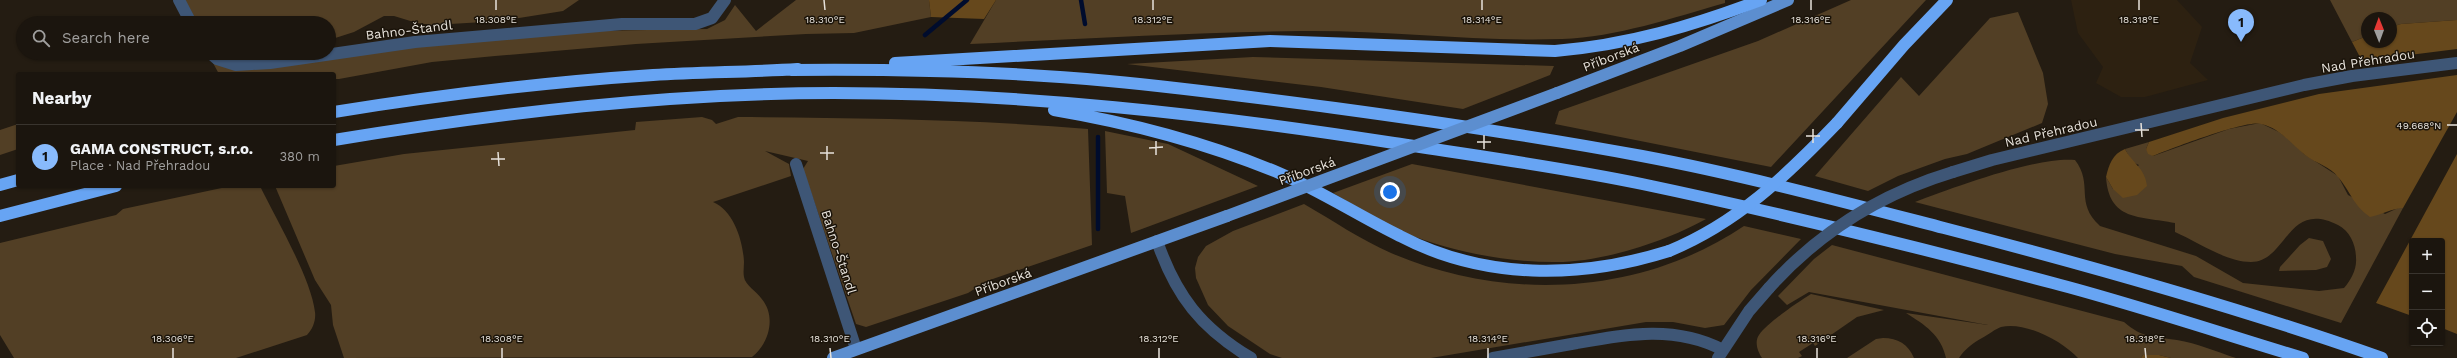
<!DOCTYPE html>
<html lang="en">
<head>
<meta charset="utf-8">
<style>
	body { margin:0; font-family:"Work Sans",sans-serif; background:#28221c; color:#f1f3f6 }
	.controls { position:absolute; right:12px; bottom:12px; display:grid; overflow:hidden; border-radius:4px; box-shadow:0 1px 3px #0004 }
	.controls button { width:36px; height:36px; display:grid; place-items:center; padding:0; border:0; border-bottom:1px solid #39342e; background:#1b150e; color:#f1f3f6; font:20px sans-serif }
	.compass { position:absolute; left:2361px; top:12px; width:36px; height:36px; border-radius:50%; background:#1b150e; box-shadow:0 1px 3px #0004; rotate:359deg }
	.you { position:absolute; left:1390px; top:192px; width:14px; height:14px; margin:-10px; border:3px solid #fff; border-radius:50%; background:#1a73e8; box-shadow:0 0 0 6px #1a73e833 }
	.badge { display:grid; place-items:center; width:26px; height:26px; border-radius:50%; background:#88bafc; color:#111; font-size:13px; font-weight:700 }
	.pin { position:absolute; translate:-50% -33px; filter:drop-shadow(0 1px 2px #0008) }
	.pin::after { content:''; position:absolute; top:21px; width:14px; height:12px; background:inherit; clip-path:polygon(0 0,100% 0,50% 100%) }
	.list { margin:0; padding:0; list-style:none }
	h2 { display:flex; justify-content:space-between; align-items:center; height:52px; margin:0; padding:0 16px; font-size:17px }
	h2 small { font-size:13px; font-weight:400; color:#a09f9e }
	.list li { display:grid; grid-template-columns:26px 1fr auto; gap:12px; align-items:center; box-sizing:border-box; height:64px; padding:0 16px; border-top:1px solid #39342e }
	.list b { display:block; font-size:15px; white-space:nowrap }
	.list p { margin:0; font-size:13px; white-space:nowrap; color:#a09f9e }
	.list em { font-size:13px; font-style:normal; color:#a09f9e }
	.icon { flex:none; width:22px; height:22px; fill:none; stroke:currentColor; stroke-width:2; stroke-linecap:round; stroke-linejoin:round }
	.map { position:relative; flex:none; width:2457px; height:358px; overflow:hidden }
	.search { position:absolute; background:#1b150e; box-shadow:0 1px 3px #0004; left:16px; top:16px; width:320px; height:44px; display:flex; align-items:center; gap:10px; box-sizing:border-box; padding:0 14px; border-radius:22px; color:#a09f9e; font-size:15px }
	.panel { position:absolute; background:#1b150e; box-shadow:0 1px 3px #0004; left:16px; top:72px; width:320px; height:116px; border-radius:4px }
	.map>svg:first-child { display:block }
	.built { fill:#2d2111 }
	.green { fill:#523f25 }
	.forest { fill:#66481c }
	.lines { fill:none; stroke-linecap:round; stroke-linejoin:round }
	.stream { stroke:#000c2d; stroke-width:4.5 }
	.minor { stroke:#3e5676; stroke-width:12 }
	.major { stroke:#5c8ecf; stroke-width:12 }
	.highway { stroke:#67a4f3; stroke-width:12 }
	.minor-bridge { stroke:#3e5676; stroke-width:12 }
	.major-bridge { stroke:#5c8ecf; stroke-width:12 }
	.highway-bridge { stroke:#67a4f3; stroke-width:12 }
	.ticks { fill:none; stroke:#e7e2db; stroke-width:1.5 }
	.labels { text-anchor:middle; dominant-baseline:central; stroke-width:3; stroke-linejoin:round; paint-order:stroke }
	.street-label { font-size:13px; fill:#e7e2db; stroke:#1a1309 }
	.ticks-label { font-size:10px; text-anchor:middle; fill:#e7e2db; stroke:#1a1309; stroke-width:3; stroke-linejoin:round; paint-order:stroke }
</style>
</head>
<body>
<div class="map">
<svg width="2457" height="358" viewBox="0 0 2457 358">
	<rect width="100%" height="100%" fill="#241c12"/>
	<path class="built" d="M2071,0h106l25,27 -12,36 18,17 -63,17h-24l-25,-14 7,-16 -25,-34z"/>
	<path class="green" d="M185,0h394l-16,11 -62,10 -68,4 -16,-2 -23,-7h-10l-30,16 -25,8v-17h-132z
		M796,0h133l2,17 -77,16 -48,1 -170,10 -141,12 -63,6 -93,17h-5v-5h-115l-6,-11 375,-32 119,-2 18,-9 10,-15 21,26z
		M996,0h729v3c-53,15 -108,34 -163,36 -87,3 -173,-9 -260,-8 -110,1 -221,8 -332,13z
		M1851,0h75l-155,167 -216,-43 4,-13 199,-70z
		M2330,0h127v20l-56,4 -10,3v-9h-24v18l-15,6z
		M2018,12l25,61 5,31 -6,19 -75,31 -22,5 -47,17 -30,15 -53,-15 86,-99 18,19 71,-78z
		M1253,57l301,9 -4,9 -87,34 -142,-22 -194,-23z
		M702,117l10,3 4,4 22,-7c117,1 234,2 350,12l4,116 -105,36 -19,12 -102,34 -10,-3 -53,-155 5,-8 -43,-10 24,13 2,12 -78,26c21,9 30,39 31,60 0,5 -1,10 0,15 1,8 13,15 17,21 16,18 8,46 -9,59l-408,1 -11,-33 -2,-20 -16,-25 -40,-94h59v-20l70,-12 231,-24 1,-8z
		M2260,123l19,9 14,10 11,12 34,22 10,19 37,19 13,-6h5l-62,115 -147,-46 -12,-11 -67,-12 -200,-52c37,-14 123,-46 160,-42 19,25 -1,42 25,66l96,30 47,27 76,8 25,-3c7,-8 13,-19 12,-30 0,-13 -6,-27 -18,-33 -51,-26 -51,37 -87,37 -25,0 -53,-20 -76,-30v-9c-36,-7 -66,-2 -69,-46l7,12 26,-24 -7,-3 -7,-13 24,-7 -3,7 7,7 76,-27z
		M18,124v25l-18,6v-25z
		M1105,131l63,13 90,42 -127,47 -6,-37 -18,-3z
		M1412,164l294,55c-41,23 -106,44 -153,43 -50,0 -102,-11 -148,-29 -25,-10 -49,-27 -72,-40z
		M231,186h29c16,33 51,92 55,126 1,8 -2,17 -8,23l-71,23h-222l-14,-23v-92l116,-28 7,-6z
		M1304,204c28,16 57,36 87,49 114,49 249,43 353,-27l57,13 -50,51 -27,35 -19,3 -32,-6h-27l-215,36h-149l-12,-4 -42,-28 -20,-21 -12,-27 -1,-10 3,-11 8,-11 27,-15z
		M2309,238l14,3 8,18 -4,8 -11,3 -37,1 1,-4 20,-22z
		M1832,245l292,77c18,16 31,15 53,18 20,3 40,12 59,18h-65l-12,-3h-16l-2,3h-63c-16,-17 -53,-37 -77,-31 -6,2 -13,8 -19,11 -8,4 -18,12 -23,20h-13c-5,-23 -21,-33 -40,-45l82,12 -179,-33 -22,13 -9,-9 36,-37z
		M1811,294l73,16 -27,7 -42,29 -2,-3 -14,9 3,4 -4,2h-36c-4,-6 -8,-16 -3,-23 8,-12 39,-33 52,-41z
		M1883,338c15,0 25,6 31,20h-67l29,-19z"/>
	<path class="forest" d="M929,0h67l-12,19 -53,-2z
		M2457,20v29l-95,12 -10,-19 15,-6v6h24v-15l10,-3z
		M2457,75v37l-54,96c-10,0 -22,7 -33,9 -18,-13 -19,-25 -32,-40 -7,-10 -23,-14 -33,-22 -14,-11 -25,-27 -44,-31 -16,-4 -90,25 -108,32l-5,-2 -2,-5 3,-7 74,-24 96,-24z
		M2125,149c8,15 20,19 22,37l-10,9 -14,3 -10,-9 -7,-12c3,-12 6,-23 19,-28z
		M2457,154v180l-15,-6v-87h-30v75l-36,-13z
		M2143,355h16l12,3h-30z"/>
	<g class="lines">
		<path class="stream" d="M1081,0l4,24
			M925,35l42,-35
			M1098,137v92"/>
		<path class="minor" d="M179,0l12,23
			M210,53l7,6 19,6 34,-2 145,-21 207,-18h73l17,-6 13,-18
			M796,164l60,185
			M1953,172l39,-12 312,-75 48,-9 105,-13
			M1157,241c19,55 44,87 94,117
			M1493,358c28,-5 56,-10 84,-15 50,-9 99,-18 146,7
			M1718,358l31,-47 20,-23"/>
		<path class="major" d="M1557,93l123,-47 108,-46
			M833,358l394,-142"/>
		<path class="highway" d="M895,63l375,-22 285,10c72,-6 138,-25 206,-51
			M791,70c105,-1 212,1 318,11 75,7 151,17 226,27 103,14 205,29 307,48 101,19 202,46 302,72 147,38 294,79 438,130
			M1054,110c77,13 153,33 225,63 42,18 80,43 121,63 84,44 180,43 269,15
			M334,112c106,-17 212,-30 319,-37 48,-3 97,-3 145,-6
			M1837,123l67,-78 43,-45
			M334,140c165,-27 332,-47 500,-47 187,0 375,21 560,50 83,13 167,24 248,41 138,29 275,63 411,99 84,22 167,50 250,75
			M0,185l18,-5
			M0,216l116,-30"/>
		<path class="minor-bridge" d="M1769,288c51,-57 111,-94 184,-116"/>
		<path class="major-bridge" d="M1227,216l330,-123"/>
		<path class="highway-bridge" d="M1669,251c68,-28 117,-75 168,-128"/>
	</g>
	<path class="ticks" d="M496,0v10M824,0l1,10M1153,0v10M1482,0v10M1811,0v10M2139,0v10M2141,123l1,14M2447,125h10M1813,129v14M2135,130h14M1484,135v14M1806,136h14M1156,141v14M1477,142h14M827,146v14M1149,148l14,-1M498,152l1,14M820,153h14M491,159h14M173,348v10M502,348v10M830,348l1,10M1159,348v10M1488,348v10M1817,348v10M2145,348l1,10"/>
	<g class="labels">
		<g class="street-label">
			<text transform="translate(409 30) rotate(-7)">Bahno-Štandl</text>
			<text transform="translate(1611 57) rotate(-21)">Příborská</text>
			<text transform="translate(2368 61) rotate(-9)">Nad Přehradou</text>
			<text transform="translate(2051 132) rotate(-13)">Nad Přehradou</text>
			<text transform="translate(1307 171) rotate(-20)">Příborská</text>
			<text transform="translate(839 252) rotate(72)">Bahno-Štandl</text>
			<text transform="translate(1003 282) rotate(-20)">Příborská</text>
		</g>
	</g>
	<g class="ticks-label">
		<text x="496" y="23">18.308°E</text>
		<text x="825" y="23">18.310°E</text>
		<text x="1153" y="23">18.312°E</text>
		<text x="1482" y="23">18.314°E</text>
		<text x="1811" y="23">18.316°E</text>
		<text x="2139" y="23">18.318°E</text>
		<text x="2419" y="129">49.668°N</text>
		<text x="173" y="342">18.306°E</text>
		<text x="502" y="342">18.308°E</text>
		<text x="830" y="342">18.310°E</text>
		<text x="1159" y="342">18.312°E</text>
		<text x="1488" y="342">18.314°E</text>
		<text x="1817" y="342">18.316°E</text>
		<text x="2145" y="342">18.318°E</text>
	</g>
</svg>
<div class="controls">
<button>+</button>
<button>−</button>
<button><svg class="icon" aria-label="locate" viewBox="0 0 24 24"><circle cx="12" cy="12" r="6"/><path d="M12 2v4M12 18v4M2 12h4M18 12h4"/></svg></button>
</div>
<svg class="compass" viewBox="-18 -18 36 36"><path d="M0-13l5 13h-10z" fill="#e53935"/><path d="M0 13l5-13h-10z" fill="#a09f9e"/></svg>
<div class="you"></div>
<div class="pin badge" style="left:2241px;top:42px">1</div>
<div class="search"><svg class="icon" aria-label="search" viewBox="0 0 24 24"><circle cx="10" cy="10" r="6"/><path d="M15 15l6 6"/></svg>Search here</div>
<section class="panel">
<h2>Nearby<small></small></h2>
<ul class="list">
<li><span class="badge">1</span><div><b>GAMA CONSTRUCT, s.r.o.</b><p>Place · Nad Přehradou</p></div><em>380 m</em></li>
</ul>
</section>
</div>
</body>
</html>
